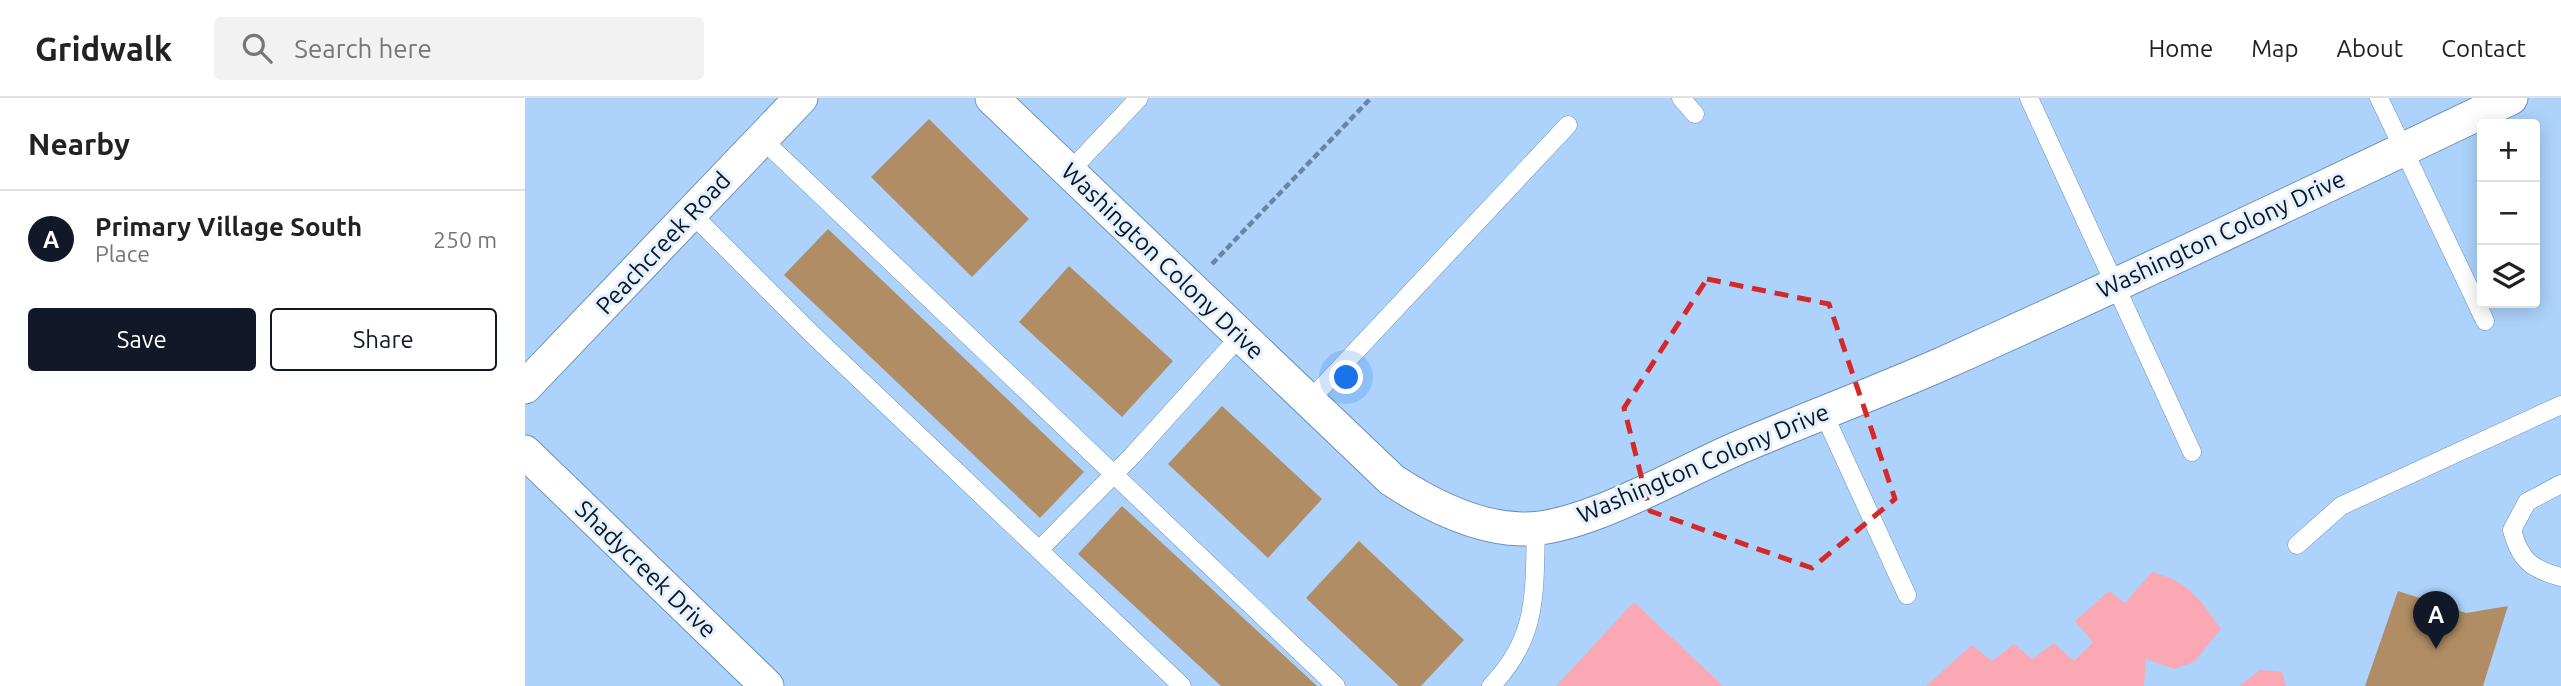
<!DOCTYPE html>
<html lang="en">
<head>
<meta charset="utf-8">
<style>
	body { margin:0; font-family:Ubuntu,sans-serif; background:#f2f2f2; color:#222 }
	.controls { position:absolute; right:21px; top:21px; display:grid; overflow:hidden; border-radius:7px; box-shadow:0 4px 18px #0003 }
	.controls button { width:63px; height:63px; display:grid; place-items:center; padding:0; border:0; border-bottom:2px solid #e0e0e0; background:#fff; color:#222; font:35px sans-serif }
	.you { position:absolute; left:822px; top:280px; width:24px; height:24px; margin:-18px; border:5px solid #fff; border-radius:50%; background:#1a73e8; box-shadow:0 0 0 10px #1a73e833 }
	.badge { display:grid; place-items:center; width:46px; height:46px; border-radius:50%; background:#111827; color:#fff; font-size:23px; font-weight:700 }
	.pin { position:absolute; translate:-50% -58px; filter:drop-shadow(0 2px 4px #0008) }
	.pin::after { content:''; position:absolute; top:37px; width:24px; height:21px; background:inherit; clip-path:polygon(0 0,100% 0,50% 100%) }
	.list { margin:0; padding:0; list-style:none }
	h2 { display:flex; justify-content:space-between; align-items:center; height:91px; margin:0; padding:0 28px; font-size:30px }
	h2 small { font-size:23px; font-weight:400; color:#767676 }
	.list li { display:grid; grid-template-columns:46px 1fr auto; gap:21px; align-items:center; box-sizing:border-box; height:98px; padding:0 28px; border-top:2px solid #e0e0e0 }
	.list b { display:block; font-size:26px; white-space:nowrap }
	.list p { margin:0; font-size:23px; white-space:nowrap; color:#767676 }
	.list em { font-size:23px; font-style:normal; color:#767676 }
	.actions { display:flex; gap:14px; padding:21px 28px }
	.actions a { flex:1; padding:16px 0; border:2px solid #111827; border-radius:7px; text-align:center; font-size:24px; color:#111827 }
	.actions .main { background:#111827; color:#fff }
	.icon { flex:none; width:38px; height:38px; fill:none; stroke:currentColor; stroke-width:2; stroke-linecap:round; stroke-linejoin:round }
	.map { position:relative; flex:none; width:2036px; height:588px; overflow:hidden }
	header { display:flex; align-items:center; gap:42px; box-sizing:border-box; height:98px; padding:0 35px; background:#fff; border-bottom:2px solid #e0e0e0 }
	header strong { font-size:33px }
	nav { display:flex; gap:38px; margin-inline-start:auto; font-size:24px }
	.search { width:490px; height:63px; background:#f2f2f2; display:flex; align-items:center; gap:18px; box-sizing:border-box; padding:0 24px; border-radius:7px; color:#767676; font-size:26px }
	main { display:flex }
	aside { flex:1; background:#fff }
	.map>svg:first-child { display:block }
	.green { fill:#f9a8b4 }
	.building { fill:#b08d64 }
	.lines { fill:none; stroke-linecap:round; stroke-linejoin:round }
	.service-casing { stroke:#6c91b6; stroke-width:19 }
	.minor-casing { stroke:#6c91b6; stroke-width:35 }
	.path { stroke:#6985a2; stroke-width:4.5; stroke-dasharray:7 3.5; stroke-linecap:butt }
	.service { stroke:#fff; stroke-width:18 }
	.minor { stroke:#fff; stroke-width:33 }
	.marked { fill:none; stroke:#d62828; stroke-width:5; stroke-dasharray:14 9; stroke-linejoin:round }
	.labels { text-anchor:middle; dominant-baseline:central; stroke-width:6; stroke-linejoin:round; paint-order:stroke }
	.street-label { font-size:24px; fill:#091725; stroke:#e6f1fe }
</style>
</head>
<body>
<header>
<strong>Gridwalk</strong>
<div class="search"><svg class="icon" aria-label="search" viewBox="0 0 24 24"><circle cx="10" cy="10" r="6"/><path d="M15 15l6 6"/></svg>Search here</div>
<nav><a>Home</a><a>Map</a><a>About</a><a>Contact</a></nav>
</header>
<main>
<aside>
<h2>Nearby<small></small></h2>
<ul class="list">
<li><span class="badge">A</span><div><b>Primary Village South</b><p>Place</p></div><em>250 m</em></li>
</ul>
<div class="actions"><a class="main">Save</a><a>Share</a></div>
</aside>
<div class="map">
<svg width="2036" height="588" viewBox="0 0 2036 588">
	<rect width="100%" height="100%" fill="#add3fc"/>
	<path class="green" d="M1627,474c37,10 48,27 69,57l-27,33 -20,7 -28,-10 -2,27h-218l46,-41 20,16 22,-17 18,15 22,-16 20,18 19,-19 -18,-21 34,-30 16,12z
		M1109,504l89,84h-167z
		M1735,572l22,2 4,14h-47z"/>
	<path class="building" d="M404,21l100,100 -57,58 -101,-100z
		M303,131l256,243 -44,46 -256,-243z
		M544,168l104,95 -51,56 -103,-95z
		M697,308l100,93 -54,59 -100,-94z
		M597,408l195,180h-96l-143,-132z
		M834,443l105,99 -43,46h-22l-93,-88z
		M1873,493l68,22 42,-7 -25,80h-118z"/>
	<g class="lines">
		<g class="service-casing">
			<path id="service" d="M1156,0l14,16
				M1504,0l163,354
				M1854,0l106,223
				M237,41l574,547
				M545,73l69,-73
				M167,116l121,121 369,351
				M785,302l258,-275
				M1298,314l84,183
				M2036,386l-34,18 -15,28c8,30 19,39 49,47
				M1772,447l44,-39 220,-101
				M514,452l93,-94 109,-121
				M966,588c48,-49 43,-95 45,-158"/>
		</g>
		<g class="minor-casing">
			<path id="minor" d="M467,0l400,382c38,25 83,48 130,49 62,2 164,-60 223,-84 66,-28 133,-53 199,-82 190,-85 379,-175 567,-265
				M0,289l276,-289
				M0,354l242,234"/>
		</g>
		<path class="path" d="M687,166l159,-166"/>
		<use href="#service" class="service"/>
		<use href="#minor" class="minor"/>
	</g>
	<path class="marked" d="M1182,181l122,25 66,195 -83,69 -162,-57 -26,-103z"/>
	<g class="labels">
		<g class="street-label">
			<text transform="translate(1696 136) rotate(-25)">Washington Colony Drive</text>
			<text transform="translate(138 145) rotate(-47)">Peachcreek Road</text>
			<text transform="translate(638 163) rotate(44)">Washington Colony Drive</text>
			<text transform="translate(1178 365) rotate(-23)">Washington Colony Drive</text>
			<text transform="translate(121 471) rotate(44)">Shadycreek Drive</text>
		</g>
	</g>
</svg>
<div class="controls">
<button>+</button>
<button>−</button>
<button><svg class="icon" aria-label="layers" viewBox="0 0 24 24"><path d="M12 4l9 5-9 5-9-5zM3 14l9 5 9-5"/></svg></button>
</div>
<div class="you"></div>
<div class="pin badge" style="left:1911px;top:551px">A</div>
</div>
</main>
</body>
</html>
